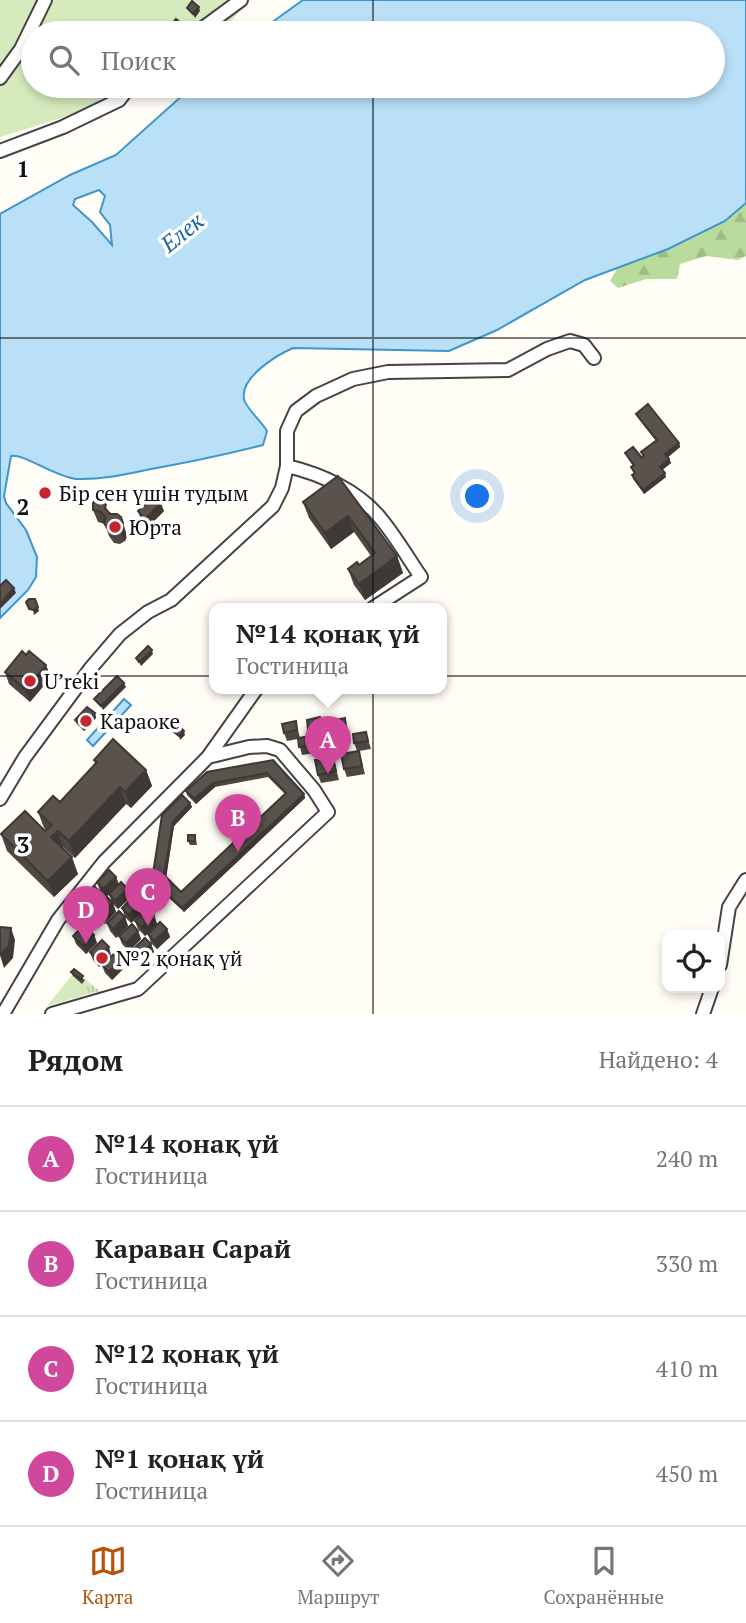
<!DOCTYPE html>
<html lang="ru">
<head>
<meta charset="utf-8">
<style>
	body { margin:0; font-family:"PT Serif",serif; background:#f2f2f2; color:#222 }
	.controls { position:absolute; right:21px; bottom:21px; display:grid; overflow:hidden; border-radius:14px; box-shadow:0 4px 10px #0003 }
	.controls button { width:63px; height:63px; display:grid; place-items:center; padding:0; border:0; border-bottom:2px solid #e0e0e0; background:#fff; color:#222; font:35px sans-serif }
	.you { position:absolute; left:478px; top:497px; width:24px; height:24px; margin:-18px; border:5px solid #fff; border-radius:50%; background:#1a73e8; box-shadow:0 0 0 10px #1a73e833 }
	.badge { display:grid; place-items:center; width:46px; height:46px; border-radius:50%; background:#b45309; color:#fff; font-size:23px; font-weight:700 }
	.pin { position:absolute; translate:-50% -58px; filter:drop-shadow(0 2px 4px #0008) }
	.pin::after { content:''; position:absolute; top:37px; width:24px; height:21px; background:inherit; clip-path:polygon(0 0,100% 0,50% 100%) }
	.popup { position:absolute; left:209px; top:603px; width:238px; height:91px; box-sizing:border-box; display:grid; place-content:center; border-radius:14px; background:#fff; filter:drop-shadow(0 2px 5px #0005); font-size:23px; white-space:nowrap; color:#767676 }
	.popup b { font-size:26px; color:#222 }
	.popup::after { content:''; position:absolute; left:50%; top:100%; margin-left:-14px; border:14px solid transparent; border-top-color:#fff }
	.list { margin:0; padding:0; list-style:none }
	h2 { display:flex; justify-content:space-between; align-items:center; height:91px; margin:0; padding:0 28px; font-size:30px }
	h2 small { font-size:23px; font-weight:400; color:#767676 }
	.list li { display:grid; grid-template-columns:46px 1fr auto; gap:21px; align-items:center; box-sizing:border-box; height:105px; padding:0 28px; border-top:2px solid #e0e0e0 }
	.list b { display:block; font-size:26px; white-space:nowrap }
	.list p { margin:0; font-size:23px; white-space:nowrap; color:#767676 }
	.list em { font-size:23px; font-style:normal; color:#767676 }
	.icon { flex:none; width:38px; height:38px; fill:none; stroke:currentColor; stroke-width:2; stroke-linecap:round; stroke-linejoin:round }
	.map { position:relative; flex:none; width:746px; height:1014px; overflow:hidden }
	.search { position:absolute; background:#fff; box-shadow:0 4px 10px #0003; left:21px; right:21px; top:21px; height:77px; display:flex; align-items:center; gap:18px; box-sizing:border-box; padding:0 24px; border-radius:38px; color:#767676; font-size:26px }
	.sheet { height:511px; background:#fff }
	nav { display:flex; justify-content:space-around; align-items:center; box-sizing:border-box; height:98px; border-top:2px solid #e0e0e0; background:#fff; font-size:19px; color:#767676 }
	nav a { display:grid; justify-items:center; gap:4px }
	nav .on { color:#b45309 }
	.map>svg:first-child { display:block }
	.grass { fill:#d5ebbd }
	.forest { fill:url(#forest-firs) }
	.park { fill:url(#park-tufts) }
	.water { fill:#b9e0f7; stroke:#3f96cf; stroke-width:2; fill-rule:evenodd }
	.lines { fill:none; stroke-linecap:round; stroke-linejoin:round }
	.minor-casing { stroke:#444; stroke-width:16 }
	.minor { stroke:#fff; stroke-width:12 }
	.wall { fill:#4d4742 }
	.shaded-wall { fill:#3f3936 }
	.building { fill:#5a524d; stroke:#3f3936; stroke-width:2 }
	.grid { fill:none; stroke:#111; stroke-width:2; stroke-opacity:0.55 }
	.poi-dot { fill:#c4262e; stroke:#fff; stroke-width:2.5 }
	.labels { text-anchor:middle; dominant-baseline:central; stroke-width:7; stroke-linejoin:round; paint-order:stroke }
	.poi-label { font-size:21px; fill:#111; stroke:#fff; text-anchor:start }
	.water-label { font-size:23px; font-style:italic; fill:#1768a6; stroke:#fff }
	.grid-label { font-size:23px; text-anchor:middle; font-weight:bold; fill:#111; stroke:#fff; stroke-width:7; stroke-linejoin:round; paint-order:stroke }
</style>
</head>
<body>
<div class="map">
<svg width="746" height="1014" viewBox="0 0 746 1014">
	<defs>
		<pattern id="forest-firs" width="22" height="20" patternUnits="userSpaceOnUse" patternTransform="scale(1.75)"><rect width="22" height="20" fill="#b9dc9c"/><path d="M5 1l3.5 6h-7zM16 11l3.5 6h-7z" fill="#9ebc85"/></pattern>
		<pattern id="park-tufts" width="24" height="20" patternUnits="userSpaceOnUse" patternTransform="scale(1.75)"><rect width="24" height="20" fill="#d5ebbd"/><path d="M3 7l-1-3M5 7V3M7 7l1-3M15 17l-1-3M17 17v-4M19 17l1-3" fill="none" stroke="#b6c8a1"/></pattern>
	</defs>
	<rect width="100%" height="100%" fill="#fffdf5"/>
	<path class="grass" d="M0,0h249l-28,33h-188v53h132l-165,51z"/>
	<path class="forest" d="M746,203v53l-8,4 -32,-4 -26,8 -3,15h-31l-28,9 -8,-7 8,-14c45,-16 91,-32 128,-64z"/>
	<path class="park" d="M75,971l25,20 -53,15z"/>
	<path class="water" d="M303,0h443v203l-21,18 -57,28 -83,31 -88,50 -48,21 -156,-3c-16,7 -53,29 -49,51 1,8 17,22 23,32l-4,14c-39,10 -78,18 -117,25 -24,5 -46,10 -70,9 -21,-2 -53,-26 -65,-23l-7,40 2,7 20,27 11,27 -1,20 -8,13 -28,28v-404l70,-39 46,-20 77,-69h520v-53h-456zM99,190l6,6 -5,16 10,13 2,20 -20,-23 -19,-17 2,-6z
		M124,699l7,6 -38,41 -6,-6z"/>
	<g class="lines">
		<g class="minor-casing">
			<path id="minor" d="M196,33l45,-33
				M0,78l21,-29 24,-49
				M0,151l63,-24 56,-27 11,-14
				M287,466c34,8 72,25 94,53 15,18 27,39 40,58l-48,31
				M208,757l49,-69
				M0,799l25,-42 65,-88 30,-35 28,-22 23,-12 102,-94 9,-18 5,-22v-35l9,-20 20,-15 37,-17 35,-7 120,-2 39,-21 23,-8 14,4 10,13
				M720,965l9,-58 17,-27
				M3,1014l55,-94 46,-58 104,-105 41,-10 18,-1 13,4 34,40 14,22 -190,177 -86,25
				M703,1014l9,-26"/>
		</g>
		<use href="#minor" class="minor"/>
	</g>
	<path class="wall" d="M636,414l43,29 1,4 -12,10 3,6 -9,7 4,7 -22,17 -11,-15 -1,-4 2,-1 -3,-7 2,-1 -6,-9 -2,-4 17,5 1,-1 -2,-5 15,-11 -18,-23z
		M338,476l59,80 6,17 -38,27 -11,-15 -6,-16 11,-4 12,-9 -17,-24 -23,17 -22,-31 -6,-16z
		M93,510l16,2 12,5 6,19 -2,5 -5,3 -6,-1 -5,-7 -4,-12 -7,-2z
		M138,511h26l-16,16 -7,-7z
		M26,655l25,22 -21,25 -21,-18 -4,-12z
		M95,713l1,5 -12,13 -7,-7 -2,-4z
		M320,717l5,17 -13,3 4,16 -14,2 -4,-16 -11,2 -3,-8 12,-12 4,17 11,-2 -3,-7z
		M345,718l4,17 -12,3 4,14 -14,2 -3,-8 11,-11 -2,-5z
		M366,732l5,17 -12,2 6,23 -18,3 -3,-8 13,-18 -3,-8z
		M333,757l6,23 -18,3 -3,-8z
		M94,760l52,10 6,16 -21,22 -5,-4 -51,54 -12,-11 -1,1 16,26 -24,23 -47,-46 -6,-17 44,-3 1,-1 -2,-2 -6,-16 22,-10 35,-38z
		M273,760l31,34 1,4 -121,114 -30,-28 -2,-4 10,-65 28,-12 2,4 -18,19 -8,51 15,15 104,-98 -17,-17 -53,10 -19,17 -9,-9 -1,-4z
		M231,798l4,11 -6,1 -4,-7z
		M196,839l1,6h-7l-2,-4z
		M116,877l3,8 -13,12 -6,-6 -3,-9z
		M128,889l3,8 -13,12 -5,-5 3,8 -12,12 -7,-7 -3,-8 18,-7 -3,-8z
		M100,892l3,8 -13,12 -6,-6 -3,-8z
		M122,908l22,3 -13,12 -6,-6z
		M154,915l3,9 -12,12 -7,-7 -3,-8z
		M125,917l3,9 -12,12 -6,-7 -3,-8z
		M167,929l3,8 -13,12 -6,-6 -3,-9z
		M138,931l3,8 -12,12 -7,-7 -3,-8z
		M94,935l3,8 -11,11 -10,-10 -3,-8z
		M151,944l3,8 -13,12 -6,-6 -3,-8z
		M90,952l21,3 -12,12 -6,-7z
		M121,960l3,8 -12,12 -7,-7 -3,-8z
		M71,972l14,8 -3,4 -9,-8z"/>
	<path class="shaded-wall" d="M199,7l1,4 -5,7 -2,-4z
		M182,24l2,5 -4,4h-2l-1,-2z
		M679,443l1,4 -13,11 -2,-4z
		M669,459l2,4 -10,8 -1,-4z
		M665,473l1,4 -22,17 -1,-4z
		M161,503l3,8 -16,16 -3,-8z
		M348,516l6,16 -23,17 -6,-16z
		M121,517l6,19 -2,5 -5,-12z
		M397,556l6,17 -38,27 -6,-16z
		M14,588l2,5 -16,16v-5z
		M38,607l1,4 -5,4 -1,-5z
		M152,650l1,4 -12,12 -2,-4z
		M46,665l5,12 -21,25 -5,-13z
		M124,683l2,4 -23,23 -2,-4z
		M95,713l1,5 -12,13 -1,-4z
		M184,731l1,4 -5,5 -1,-4z
		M146,770l6,16 -21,22 -6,-16z
		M213,783l2,4 -19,17 -2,-5z
		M120,787l6,17 -51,54 -6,-17z
		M304,794l1,4 -121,114 -2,-4z
		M190,803l2,4 -18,19 -8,53 -2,-4 9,-53z
		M58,831l5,16 -6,6 -6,-16z
		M72,857l6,17 -24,23 -6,-16z
		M116,877l3,8 -13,12 -3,-8z
		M128,889l3,8 -13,12 -3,-8z
		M100,892l3,8 -13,12 -2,-8z
		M113,903l3,9 -12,12 -3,-8z
		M141,903l3,8 -13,12 -3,-8z
		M154,915l3,9 -12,12 -3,-9z
		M125,917l3,9 -12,12 -3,-9z
		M11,928l4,12 -2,18 -9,10 -4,-13z
		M167,929l3,8 -13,12 -3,-8z
		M138,931l3,8 -12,12 -3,-8z
		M94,935l3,8 -11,11 -3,-8z
		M151,944l3,8 -13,12 -3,-8z
		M109,947l2,8 -12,12 -3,-8z
		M121,960l3,8 -12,12 -3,-8z"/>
	<path class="building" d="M192,1l7,6 -6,7 -6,-6z
		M176,19l6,5 -5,7 -7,-5z
		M648,404l31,39 -14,11 4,5 -9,8 5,6 -22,17 -11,-15 3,-2 -4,-6 3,-2 -9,-12 8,-6 9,11 2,-2 -3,-4 16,-12 -21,-26z
		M338,476l59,80 -38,28 -11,-15 9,-7 2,3 16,-12 -27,-37 -23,17 -22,-31z
		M154,496l7,7 -16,16 -7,-8z
		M97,499l6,1 3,4 -1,4 5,6h7l4,3 2,6 -3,6 -5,2h-6l-5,-8 2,-5 -5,-6 -8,-2v-7z
		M6,580l8,8 -14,16v-18z
		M29,599h6l3,8 -5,3 -4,-1 -3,-7z
		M148,646l4,4 -13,12 -3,-4z
		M22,651l4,4 3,-4 17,14 -21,24 -20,-17z
		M117,676l7,7 -23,23 -7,-7z
		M87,707l8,6 -12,14 -8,-7z
		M320,717l2,9 -14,3 -1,-9z
		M345,718l1,9 -13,3 -2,-9z
		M296,721l1,9 -13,3 -2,-9z
		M179,726l5,5 -5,5 -5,-4z
		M366,732l2,9 -14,2 -1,-9z
		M336,734l2,9 -14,3 -2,-9z
		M311,736l2,9 -14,2 -1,-9z
		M113,739l33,31 -21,22 -5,-5 -51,54 -11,-10 -7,6 21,20 -24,24 -47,-47 24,-23 20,20 7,-6 -14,-13 15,-16 7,6 37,-40 -3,-2z
		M359,751l3,15 -18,3 -3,-15z
		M333,757l3,14 -18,4 -3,-15z
		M273,760l31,34 -122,114 -30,-28 10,-65 20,-20 8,8 -17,19 -9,53 17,17 105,-99 -19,-20 -54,10 -19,16 -8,-8 21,-19z
		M231,798l3,7 -7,1 -2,-3 2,-4z
		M188,835h7v6h-7z
		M109,870l7,7 -13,12 -6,-7z
		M121,882l7,7 -13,12 -6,-7z
		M94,886l6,6 -12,12 -7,-6z
		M134,896l7,7 -13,12 -6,-7z
		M107,897l6,6 -12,13 -7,-7z
		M148,909l6,6 -12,12 -7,-6z
		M119,911l6,6 -12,12 -6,-6z
		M160,922l7,7 -13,12 -6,-7z
		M132,924l6,7 -12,12 -7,-7z
		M84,925l10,10 -11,11 -10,-10z
		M0,927l11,1 -2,18 -9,9z
		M145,938l6,6 -13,12 -6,-6z
		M102,940l7,7 -13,12 -6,-7z
		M115,953l6,7 -12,12 -7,-7z
		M74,969l9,7 -2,3 -10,-7z"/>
	<path class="grid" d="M373,0v33M373,86v928M0,338h746M0,676h746"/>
	<g class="poi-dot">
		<circle cx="45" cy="493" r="7"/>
		<circle cx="115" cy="527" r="7"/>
		<circle cx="30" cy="681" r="7"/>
		<circle cx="86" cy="721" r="7"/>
		<circle cx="102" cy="958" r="7"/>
	</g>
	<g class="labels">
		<g class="poi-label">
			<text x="59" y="493">Бір сен үшін тудым</text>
			<text x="129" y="527">Юрта</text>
			<text x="44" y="681">U’reki</text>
			<text x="100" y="721">Караоке</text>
			<text x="116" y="958">№2 қонақ үй</text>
		</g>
		<g class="water-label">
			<text transform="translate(182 232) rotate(-39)">Елек</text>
		</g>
	</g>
	<g class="grid-label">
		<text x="23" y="177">1</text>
		<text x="23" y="515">2</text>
		<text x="23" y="853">3</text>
	</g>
</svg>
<div class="controls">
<button><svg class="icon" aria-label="locate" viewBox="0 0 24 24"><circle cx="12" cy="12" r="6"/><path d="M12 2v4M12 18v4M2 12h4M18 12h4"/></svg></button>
</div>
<div class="you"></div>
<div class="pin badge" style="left:328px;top:774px;background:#d1479c">A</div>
<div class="popup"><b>№14 қонақ үй</b>Гостиница</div>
<div class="pin badge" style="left:238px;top:852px;background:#d1479c">B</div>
<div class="pin badge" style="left:148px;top:926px;background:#d1479c">C</div>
<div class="pin badge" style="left:86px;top:944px;background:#d1479c">D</div>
<div class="search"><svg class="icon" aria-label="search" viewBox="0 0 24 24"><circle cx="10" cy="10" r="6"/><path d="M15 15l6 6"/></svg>Поиск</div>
</div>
<section class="sheet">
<h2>Рядом<small>Найдено: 4</small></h2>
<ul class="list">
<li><span class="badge" style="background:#d1479c">A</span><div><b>№14 қонақ үй</b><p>Гостиница</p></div><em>240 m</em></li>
<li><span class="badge" style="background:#d1479c">B</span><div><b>Караван Сарай</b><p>Гостиница</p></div><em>330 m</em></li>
<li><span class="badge" style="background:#d1479c">C</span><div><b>№12 қонақ үй</b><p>Гостиница</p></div><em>410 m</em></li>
<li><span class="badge" style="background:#d1479c">D</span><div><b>№1 қонақ үй</b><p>Гостиница</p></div><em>450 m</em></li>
</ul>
</section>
<nav>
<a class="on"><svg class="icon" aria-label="map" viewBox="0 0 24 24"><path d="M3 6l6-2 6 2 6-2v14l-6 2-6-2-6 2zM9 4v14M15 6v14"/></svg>Карта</a>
<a><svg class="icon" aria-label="directions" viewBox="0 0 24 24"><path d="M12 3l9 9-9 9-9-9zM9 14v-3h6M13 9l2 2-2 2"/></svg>Маршрут</a>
<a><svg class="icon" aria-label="saved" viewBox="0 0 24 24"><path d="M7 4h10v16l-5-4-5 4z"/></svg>Сохранённые</a>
</nav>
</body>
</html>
